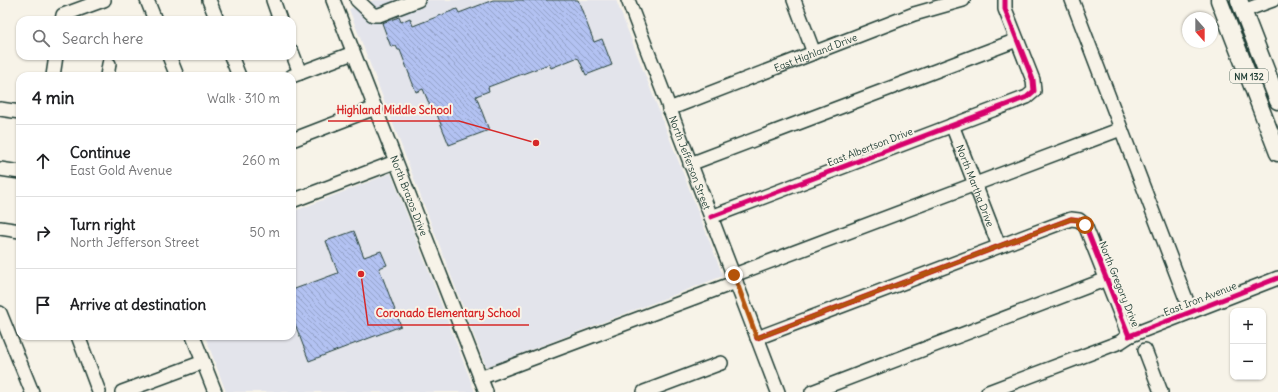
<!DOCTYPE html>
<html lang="en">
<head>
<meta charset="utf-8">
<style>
	body { margin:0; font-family:Delius,sans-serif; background:#f2f2f2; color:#202124 }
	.controls { position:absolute; right:12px; bottom:12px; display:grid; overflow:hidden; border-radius:8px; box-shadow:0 1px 3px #0004 }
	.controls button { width:36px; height:36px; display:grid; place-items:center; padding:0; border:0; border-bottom:1px solid #e0e0e0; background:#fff; color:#202124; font:20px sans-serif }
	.compass { position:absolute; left:1182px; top:12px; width:36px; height:36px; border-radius:50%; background:#fff; box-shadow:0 1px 3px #0004; rotate:159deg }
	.stop { position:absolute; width:12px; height:12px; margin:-9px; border:3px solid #b45309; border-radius:50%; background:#fff }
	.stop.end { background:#b45309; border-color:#fff; box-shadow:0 1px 4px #0008 }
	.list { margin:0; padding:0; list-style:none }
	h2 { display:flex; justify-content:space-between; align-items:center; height:52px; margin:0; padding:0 16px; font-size:17px }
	h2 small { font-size:13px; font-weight:400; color:#757577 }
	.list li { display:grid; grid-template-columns:26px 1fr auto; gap:12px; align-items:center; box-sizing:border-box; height:72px; padding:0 16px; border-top:1px solid #e0e0e0 }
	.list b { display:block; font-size:15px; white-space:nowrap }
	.list p { margin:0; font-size:13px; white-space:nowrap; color:#757577 }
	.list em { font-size:13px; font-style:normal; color:#757577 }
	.icon { flex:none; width:22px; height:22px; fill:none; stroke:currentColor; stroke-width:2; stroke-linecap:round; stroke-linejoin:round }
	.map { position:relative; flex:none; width:1278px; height:392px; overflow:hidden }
	.search { position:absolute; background:#fff; box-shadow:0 1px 3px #0004; left:16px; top:16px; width:280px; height:44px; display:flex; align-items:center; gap:10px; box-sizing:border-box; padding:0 14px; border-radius:12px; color:#757577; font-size:15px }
	.panel { position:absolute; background:#fff; box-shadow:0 1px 3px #0004; left:16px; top:72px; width:280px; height:268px; border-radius:12px }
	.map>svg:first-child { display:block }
	.built { fill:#e3e4eb }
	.building { fill:url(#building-back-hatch); stroke:#1f3d34 }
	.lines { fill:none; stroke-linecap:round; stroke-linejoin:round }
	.minor-casing { stroke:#1f3d34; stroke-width:16 }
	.major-casing { stroke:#1f3d34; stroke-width:19 }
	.minor { stroke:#f7f3e8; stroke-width:13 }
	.major { stroke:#f7f3e8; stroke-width:16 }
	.cycleway-casing { stroke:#f7f3e8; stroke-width:8 }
	.cycleway { stroke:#d6006c; stroke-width:5 }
	.route { stroke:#b45309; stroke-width:5 }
	.labels { text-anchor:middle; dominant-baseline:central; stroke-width:4; stroke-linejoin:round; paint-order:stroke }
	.shield { fill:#f7f3e8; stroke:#60746a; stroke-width:1 }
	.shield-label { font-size:9px; font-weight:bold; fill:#1f3d34 }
	.street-label { font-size:10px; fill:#1f3d34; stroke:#f7f3e8 }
	.leader { fill:none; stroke:#d62828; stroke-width:1.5 }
	.callout-dot { fill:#d62828; stroke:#f7f3e8; stroke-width:1.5 }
	.callout-label { font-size:11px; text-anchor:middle; font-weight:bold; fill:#d62828; stroke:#f7f3e8; stroke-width:4; stroke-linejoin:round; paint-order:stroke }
</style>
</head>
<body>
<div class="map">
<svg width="1278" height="392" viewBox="0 0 1278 392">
	<defs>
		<pattern id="building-back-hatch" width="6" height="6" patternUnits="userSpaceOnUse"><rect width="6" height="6" fill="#b3c2f2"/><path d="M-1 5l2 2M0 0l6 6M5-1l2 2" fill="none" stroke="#919fc5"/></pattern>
	</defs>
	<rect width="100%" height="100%" fill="#f7f3e8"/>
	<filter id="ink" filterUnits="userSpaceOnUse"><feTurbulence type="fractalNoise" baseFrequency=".025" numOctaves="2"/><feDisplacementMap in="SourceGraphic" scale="8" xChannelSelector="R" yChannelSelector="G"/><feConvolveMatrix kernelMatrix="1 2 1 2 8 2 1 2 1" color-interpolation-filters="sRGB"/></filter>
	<g filter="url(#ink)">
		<path class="built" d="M374,0h242l107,276 -237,91 -137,-358z
			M391,173l84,219h-249l-21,-56h87v-124z"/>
		<path class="building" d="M493,0h85l16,42 8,-3 10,26 -26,10 -7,-16 -3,-1 -25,10 -2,-4 -61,23 1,4 -13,5 13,34 -40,15 -13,-33 -3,1 -10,-24 -7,3 -16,-42h-2l-2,-4 -5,1 -9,-24 17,-6 2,5 9,-4 3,8 44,-17 2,4z
			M354,231l10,26 17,-6 6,14 -8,3 22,58 -92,35 -17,-45v-26l46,-17 -12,-32z"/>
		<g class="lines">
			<g class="minor-casing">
				<g id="minor">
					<path d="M147,0l8,20"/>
					<path d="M209,0l8,20"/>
					<path d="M273,0l7,20"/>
					<path id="s1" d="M333,0l153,392"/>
					<path d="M357,0l16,15h6l39,-15"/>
					<path id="s2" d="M628,0l150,392"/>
					<path d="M794,0l20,53"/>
					<path d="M1072,0l119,312"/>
					<path d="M1243,11l30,-11"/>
					<path d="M62,20l1,-5 41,-15"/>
					<path d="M292,52l8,21"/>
					<path d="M169,56l8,20"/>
					<path d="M231,56l8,20"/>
					<path d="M53,76l3,-20"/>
					<path d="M107,76l2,-12"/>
					<path d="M292,76l61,-23"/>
					<path d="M0,109l20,3"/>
					<path id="s3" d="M669,109l245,-95 49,-14"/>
					<path id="s4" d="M952,125l47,121"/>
					<path d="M292,140l83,-32"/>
					<path d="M690,164l327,-124"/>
					<path d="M0,169l20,3"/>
					<path d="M292,201l103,-39"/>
					<path d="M711,217l316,-120 7,-6 -1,-11 -28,-71v-9"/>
					<path d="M0,228l20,3"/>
					<path d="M734,275l387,-146"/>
					<path d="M0,313l32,79"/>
					<path d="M78,336l21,56"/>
					<path d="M193,336l22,56"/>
					<path d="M757,338l314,-119 8,1 6,5 44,111"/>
					<path d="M1145,350l16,42"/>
					<path d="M480,378l256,-96"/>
					<path d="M122,392l81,-30"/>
					<path d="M644,392l77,-29"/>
					<path d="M812,392l295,-113"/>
					<path d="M988,392l132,-50 9,-6 149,-58"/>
				</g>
			</g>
			<g class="major-casing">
				<path id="major" d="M1219,0l59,153
					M1239,0l39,101"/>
			</g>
			<use href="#minor" class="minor"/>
			<use href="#major" class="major"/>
			<g class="cycleway-casing">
				<path id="cycleway" d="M711,217l316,-120 7,-6 -1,-11 -28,-71v-9
					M757,338l314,-119 8,1 6,5 44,111 149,-58"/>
			</g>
			<use href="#cycleway" class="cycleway"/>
		</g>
	</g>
	<g class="lines" filter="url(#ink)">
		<path class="route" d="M734,275l23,63 314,-119 8,1 6,5"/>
	</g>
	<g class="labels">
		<rect class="shield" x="1230" y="69" width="38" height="14" rx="3"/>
		<g class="shield-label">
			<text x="1249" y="76">NM 132</text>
		</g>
		<g class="street-label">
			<text stroke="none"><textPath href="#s3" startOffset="157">East Highland Drive</textPath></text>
			<text transform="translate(870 147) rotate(-21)">East Albertson Drive</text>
			<text stroke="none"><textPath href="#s2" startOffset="174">North Jefferson Street</textPath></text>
			<text stroke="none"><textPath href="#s4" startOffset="65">North Martha Drive</textPath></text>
			<text stroke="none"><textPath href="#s1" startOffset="210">North Brazos Drive</textPath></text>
			<text transform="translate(1119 284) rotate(68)">North Gregory Drive</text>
			<text transform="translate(1200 299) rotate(-21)">East Iron Avenue</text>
		</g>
	</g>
	<path class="leader" d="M536 143L459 121H328M361 274L368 325H529"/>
	<g class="callout-dot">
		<circle cx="536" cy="143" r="4"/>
		<circle cx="361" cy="274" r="4"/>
	</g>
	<g class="callout-label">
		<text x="394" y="114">Highland Middle School</text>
		<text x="448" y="317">Coronado Elementary School</text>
	</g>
</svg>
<div class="controls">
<button>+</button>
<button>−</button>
</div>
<svg class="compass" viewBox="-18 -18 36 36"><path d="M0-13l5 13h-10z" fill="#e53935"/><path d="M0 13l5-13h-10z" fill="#757577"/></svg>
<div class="stop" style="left:1085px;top:225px"></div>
<div class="stop end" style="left:734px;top:275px"></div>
<div class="search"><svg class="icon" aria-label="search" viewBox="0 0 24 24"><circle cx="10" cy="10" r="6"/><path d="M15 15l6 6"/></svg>Search here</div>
<section class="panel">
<h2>4 min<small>Walk · 310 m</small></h2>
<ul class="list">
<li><svg class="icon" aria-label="ahead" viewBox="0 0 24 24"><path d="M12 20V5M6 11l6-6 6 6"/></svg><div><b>Continue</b><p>East Gold Avenue</p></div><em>260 m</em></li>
<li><svg class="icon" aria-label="right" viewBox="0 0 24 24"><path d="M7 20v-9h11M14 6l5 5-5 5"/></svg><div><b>Turn right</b><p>North Jefferson Street</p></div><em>50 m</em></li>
<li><svg class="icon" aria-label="arrive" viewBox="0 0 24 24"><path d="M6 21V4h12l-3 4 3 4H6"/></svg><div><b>Arrive at destination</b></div></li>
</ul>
</section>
</div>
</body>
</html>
